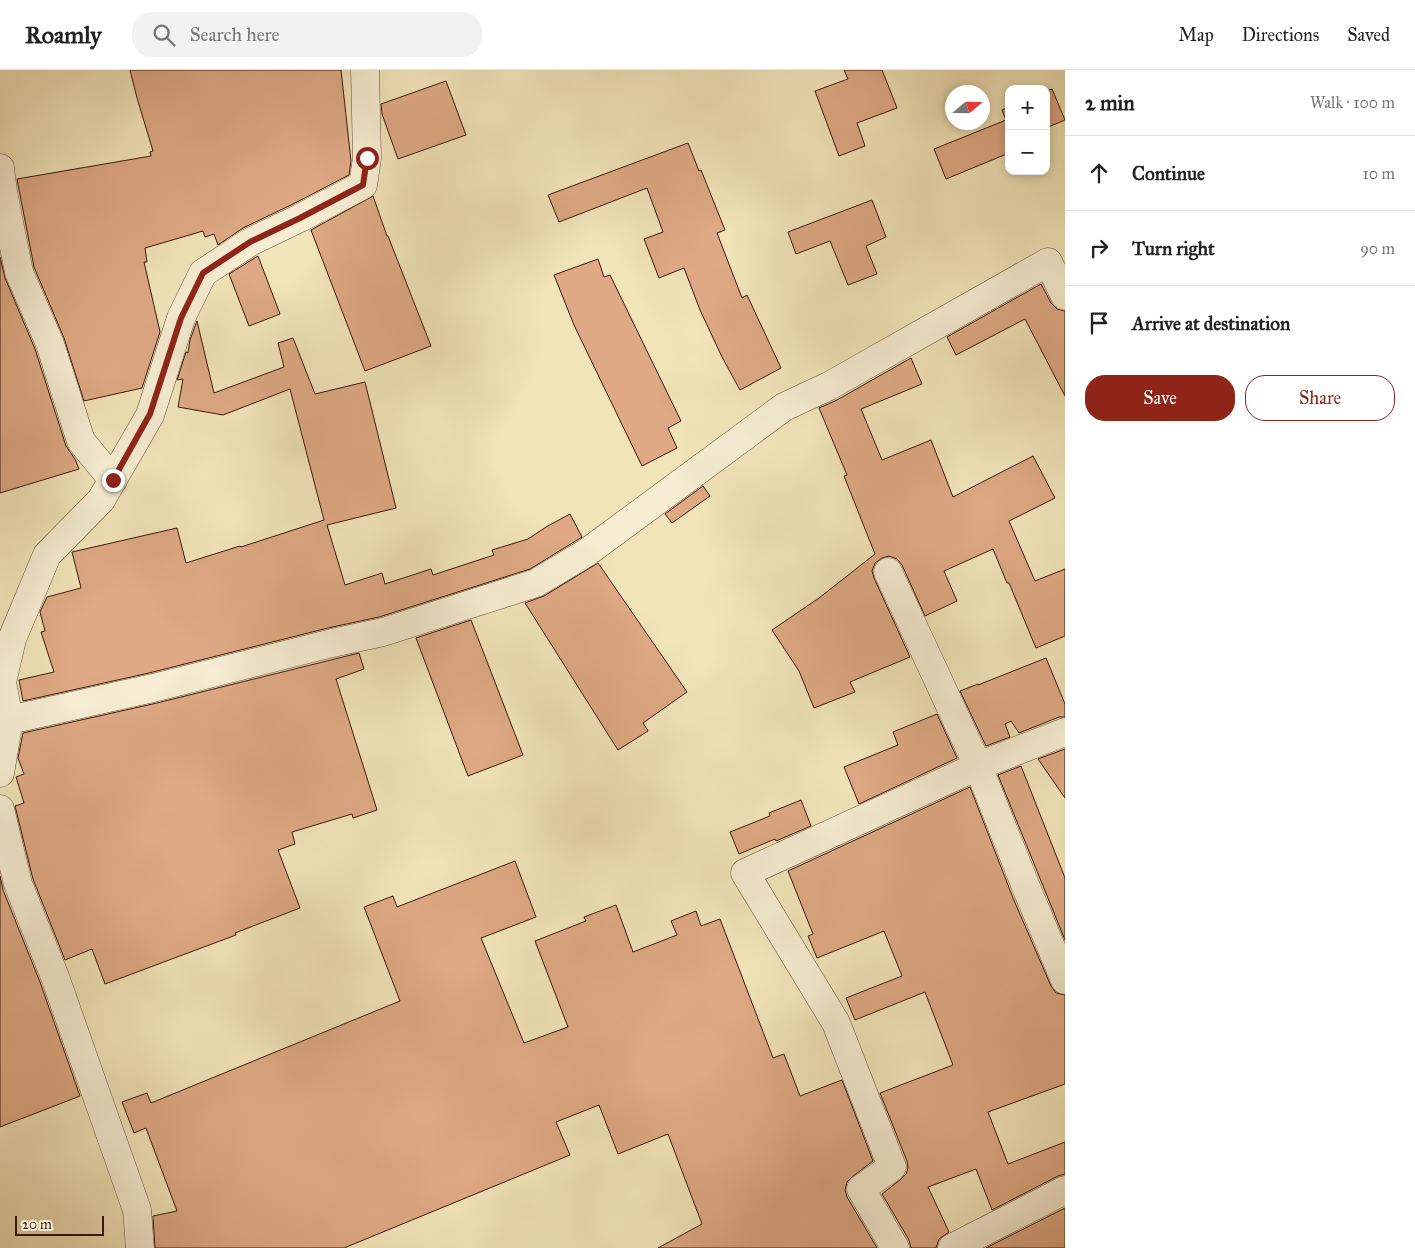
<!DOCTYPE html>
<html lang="en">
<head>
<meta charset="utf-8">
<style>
	body { margin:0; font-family:"IM FELL Great Primer",serif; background:#f2f2f2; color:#222 }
	.controls { position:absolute; right:15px; top:15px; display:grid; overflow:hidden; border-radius:10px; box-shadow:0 2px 8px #0003 }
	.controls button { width:45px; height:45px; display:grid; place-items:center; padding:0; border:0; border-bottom:1px solid #e0e0e0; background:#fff; color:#222; font:25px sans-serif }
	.compass { position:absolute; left:945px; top:15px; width:45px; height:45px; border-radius:50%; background:#fff; box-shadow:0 2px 8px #0003; rotate:70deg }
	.scale { position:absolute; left:15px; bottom:12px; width:89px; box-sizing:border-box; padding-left:5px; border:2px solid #3a180a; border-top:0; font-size:14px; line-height:18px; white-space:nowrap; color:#3a180a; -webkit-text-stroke:4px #f6edd2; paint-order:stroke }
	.stop { position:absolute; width:15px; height:15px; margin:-11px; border:4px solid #8f2418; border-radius:50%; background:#fff }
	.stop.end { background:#8f2418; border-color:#fff; box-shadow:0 1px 5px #0008 }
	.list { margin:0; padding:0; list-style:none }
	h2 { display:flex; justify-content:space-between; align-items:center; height:65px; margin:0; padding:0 20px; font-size:21px }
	h2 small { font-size:16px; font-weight:400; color:#767676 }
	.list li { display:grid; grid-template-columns:32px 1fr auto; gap:15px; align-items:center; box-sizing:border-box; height:75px; padding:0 20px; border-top:1px solid #e0e0e0 }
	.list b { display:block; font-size:19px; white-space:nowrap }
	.list em { font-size:16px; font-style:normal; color:#767676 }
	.actions { display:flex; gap:10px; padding:15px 20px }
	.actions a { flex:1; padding:11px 0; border:1px solid #8f2418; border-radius:20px; text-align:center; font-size:18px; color:#8f2418 }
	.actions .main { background:#8f2418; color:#fff }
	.icon { flex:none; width:28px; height:28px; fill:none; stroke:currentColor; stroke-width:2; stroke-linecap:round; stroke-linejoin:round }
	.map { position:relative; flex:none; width:1065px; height:1178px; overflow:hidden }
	header { display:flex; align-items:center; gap:30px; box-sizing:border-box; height:70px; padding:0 25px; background:#fff; border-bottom:1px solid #e0e0e0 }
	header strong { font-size:24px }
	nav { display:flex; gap:28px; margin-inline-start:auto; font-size:18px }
	.search { width:350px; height:45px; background:#f2f2f2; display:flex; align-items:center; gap:12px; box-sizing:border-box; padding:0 18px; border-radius:20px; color:#767676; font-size:19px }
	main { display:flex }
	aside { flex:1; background:#fff }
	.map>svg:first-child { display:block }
	.building { fill:#dea984; stroke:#3a180a }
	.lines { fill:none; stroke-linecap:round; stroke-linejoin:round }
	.minor-casing { stroke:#684b36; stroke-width:29 }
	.minor { stroke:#f6edd2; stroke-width:28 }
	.route { stroke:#8f2418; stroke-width:6 }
</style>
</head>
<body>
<header>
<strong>Roamly</strong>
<div class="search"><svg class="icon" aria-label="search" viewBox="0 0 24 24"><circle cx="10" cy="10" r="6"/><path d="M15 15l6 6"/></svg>Search here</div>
<nav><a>Map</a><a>Directions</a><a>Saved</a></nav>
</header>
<main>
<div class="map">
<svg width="1065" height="1178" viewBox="0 0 1065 1178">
	<rect width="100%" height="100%" fill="#f1e4b9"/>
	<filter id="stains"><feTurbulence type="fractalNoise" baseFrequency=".004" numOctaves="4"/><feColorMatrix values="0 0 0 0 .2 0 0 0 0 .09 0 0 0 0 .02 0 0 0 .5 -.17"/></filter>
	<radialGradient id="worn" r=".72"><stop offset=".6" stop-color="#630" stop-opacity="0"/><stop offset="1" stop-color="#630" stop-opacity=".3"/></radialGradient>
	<path class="building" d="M130,0h211l10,91 -2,14 -56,29 -50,24 -25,17 -4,-11 -9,3 -2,-6 -58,17 2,14h-3l16,70 -18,56 -58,13 -20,-63 -30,-71 -17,-88 134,-23 -1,-4 3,-1 -16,-53z
		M844,0h38l15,38 -40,15 8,23 -26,10 -24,-65 33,-12z
		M446,11l20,54 -68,24 -16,-45 -1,-10z
		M1052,19l13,31 -19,8v-37z
		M1009,37v46l-63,26 -12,-30 72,-29 -4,-10z
		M688,73l11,28 2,-1 24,60 -8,3 25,65 5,-3 34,73 -41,22 -18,-33 -22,-47 -16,-42 -25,10 -15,-39 19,-7 -16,-44 -88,34 -11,-27z
		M373,126l14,40h1l43,110 -66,25 -54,-141z
		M872,130l14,37 -20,9 11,28 -29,11 -18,-44 -34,13 -8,-22z
		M258,186l22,58 -31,12 -20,-52z
		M0,187l5,21 30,71 31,97 9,13 4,10 -79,24z
		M598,189l6,18 6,-2 71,146 -13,7 9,20 -35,18 -68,-141 -20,-50z
		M1041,214l10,19 6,6 8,2v85l-40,-77 -69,36 -9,-18z
		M197,251l17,72 70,-26 -6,-24 15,-5 22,56 50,-12 31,126 -69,17 18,60 37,-12 3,11 46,-15 2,6 61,-20 -2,-5 36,-11 18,-12 24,-13 12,23 -52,32 -151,48 -51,11 -179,45 -126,28 -4,-21 35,-8 -13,-40 4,-1 -5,-19 7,-15 34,-9 -9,-36 105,-24 9,35 54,-17 1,1 83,-27 -34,-131 -67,26 -45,-8 5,-28 -6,1 9,-28 2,1 2,-13z
		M911,288l11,26 -61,25 21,51 49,-20 22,57 80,-41 22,42 -46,23 26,60 30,-12v67l-29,12 -27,-65h-2l-14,-34 -49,22 13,30 -32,15 -23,-51 -5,-6 -8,-3 -7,2 -7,5 -3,8 2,7 36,79 -60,25 5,10 -41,16 -15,-37 -27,-41 47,-32 56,-44 -31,-78 3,-1 -28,-67 18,-8z
		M703,416l7,10 -38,27 -7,-9z
		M598,493l89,129 -44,31 5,8 -30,19 -93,-147 19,-7z
		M471,550l52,135 -55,21 -52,-138z
		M359,583l5,16 -28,10 41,131 -24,8 -1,-4 -60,18 3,12 -17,6 22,58 -65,25 1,2 -131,49 -13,-35 -27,11 -32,-81 -18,-73 9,-3 -8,-26 8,-3 -6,-16 5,-25 134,-30z
		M1046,588l19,46v13h-6l-40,16 -8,-12 -6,3 5,13 -24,9 -26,-55 18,-7v1z
		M937,644l20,44 -98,46 -15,-37 54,-22 -5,-13z
		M1065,679v49l-27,-39z
		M1021,696l44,112v62l-67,-165z
		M970,717l43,111 38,88 5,7 9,2v89l-77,28 20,52 57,-22v32l-7,2 -66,34 -16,-41 -48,18 21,45 -10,7 -3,9h-25l-2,-8 -27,-46 19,-15 5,-5 2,-6 -1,-7 -27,-68 73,-28 -28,-73 -70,28 -9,-22 56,-22 -18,-45 -67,27 -9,-22 5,-2 -25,-63z
		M801,730l10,26 -35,15 -1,-2 -36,15 -9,-22 40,-16 -1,-3z
		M515,791l21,56 -55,21 43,105 44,-16 -33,-86 51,-20 -2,-4 32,-12 17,47 44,-17 -6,-14 25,-10 5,15 19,-7 53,139 11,-4 16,42 42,-16 31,81 -21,16 -5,5 -2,8 2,7 30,51h-219l44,-24 -34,-90 -50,20 -19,-49 -43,17 14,33 -226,93h-189l-2,-32 24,-5 -31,-83 -12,5 -12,-31 25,-9 4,10 249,-102 -36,-94 29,-11 4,11z
		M0,806l3,14 37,92 40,114 -80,31z
		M1065,1138v40h-79z"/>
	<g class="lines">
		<g class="minor-casing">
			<path id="minor" d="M0,98l3,24 16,80 31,72 31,97 32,39
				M888,502l90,194 50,126 37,88
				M9,650l144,-32 179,-45 51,-11 153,-49 50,-30 198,-146 45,-21 219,-124 17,34
				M0,703l9,-53 -7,-38 10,-43 35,-84 54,-55 49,-85 31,-97 22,-45 47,-31 50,-24 63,-33 4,-27 -2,-88
				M0,739l18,75 37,93 82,233 3,38
				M895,1178l-34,-59 31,-22 -56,-144 -91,-150 233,-107 87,-34
				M952,1178l113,-58"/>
		</g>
		<use href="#minor" class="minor"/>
	</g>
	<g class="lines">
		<path class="route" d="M113,410l37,-66 31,-96 22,-45 47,-31 50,-24 63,-33 4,-27"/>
	</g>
	<rect width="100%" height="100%" filter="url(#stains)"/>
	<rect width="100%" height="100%" fill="url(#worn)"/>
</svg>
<div class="controls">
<button>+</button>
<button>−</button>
</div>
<svg class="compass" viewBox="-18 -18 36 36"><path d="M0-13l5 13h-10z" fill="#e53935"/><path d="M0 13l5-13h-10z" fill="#767676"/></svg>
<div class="scale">20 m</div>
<div class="stop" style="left:367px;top:88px"></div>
<div class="stop end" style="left:113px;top:410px"></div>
</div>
<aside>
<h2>2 min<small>Walk · 100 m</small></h2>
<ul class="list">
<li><svg class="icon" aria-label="ahead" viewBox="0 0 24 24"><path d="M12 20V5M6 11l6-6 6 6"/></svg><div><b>Continue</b></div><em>10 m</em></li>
<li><svg class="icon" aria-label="right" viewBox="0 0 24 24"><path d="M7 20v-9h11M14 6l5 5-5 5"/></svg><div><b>Turn right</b></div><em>90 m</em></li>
<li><svg class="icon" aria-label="arrive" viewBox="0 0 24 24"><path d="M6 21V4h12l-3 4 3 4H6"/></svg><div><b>Arrive at destination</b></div></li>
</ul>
<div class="actions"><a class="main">Save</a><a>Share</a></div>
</aside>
</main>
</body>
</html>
